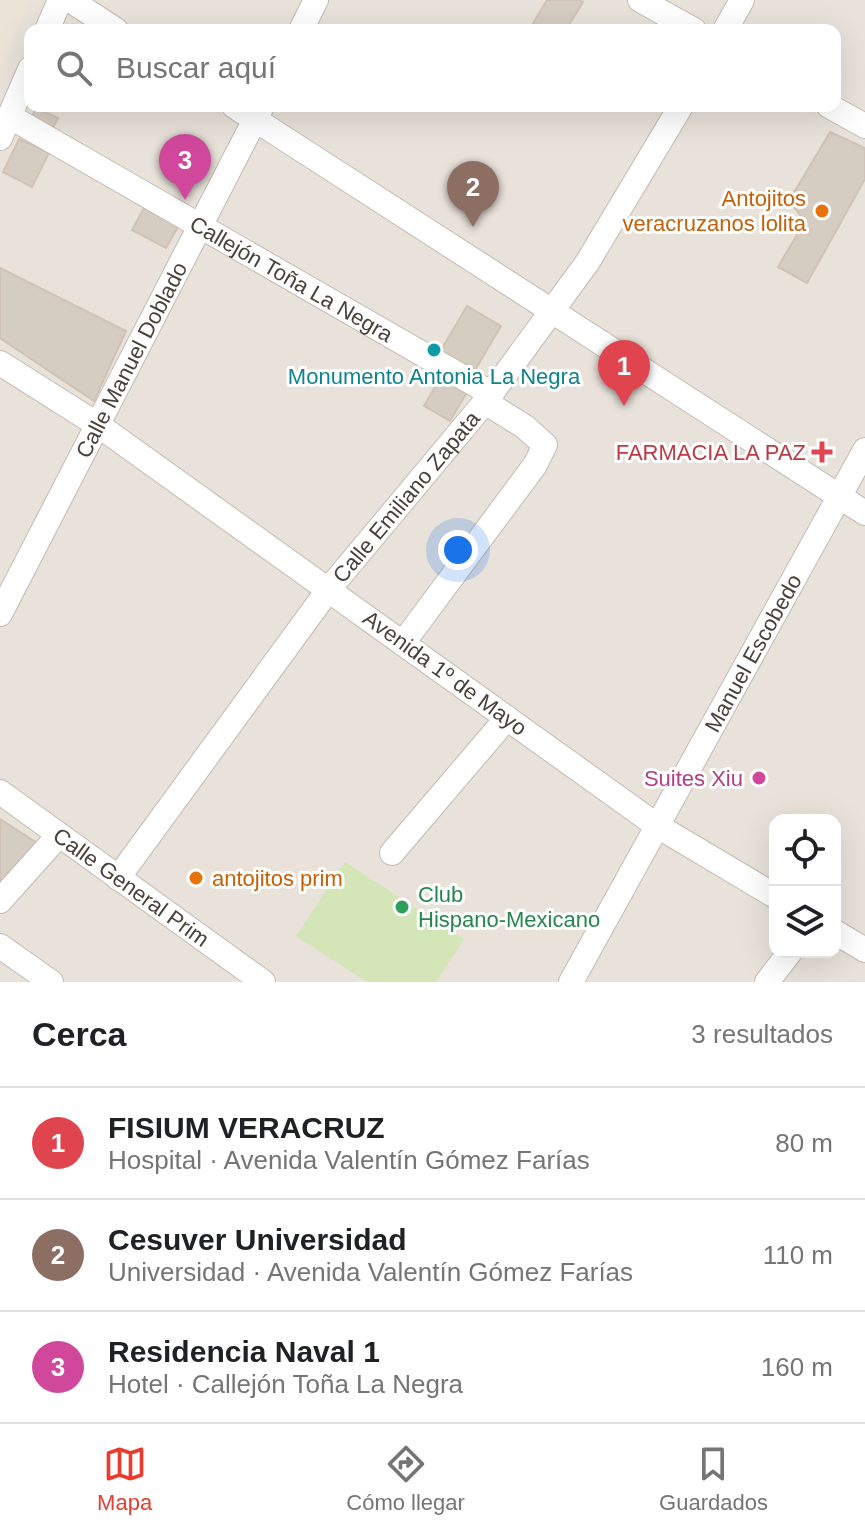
<!DOCTYPE html>
<html lang="es">
<head>
<meta charset="utf-8">
<style>
	body { margin:0; font-family:Arial,sans-serif; background:#f2f2f2; color:#202124 }
	.controls { position:absolute; right:24px; bottom:24px; display:grid; overflow:hidden; border-radius:16px; box-shadow:0 8px 32px #0002 }
	.controls button { width:72px; height:72px; display:grid; place-items:center; padding:0; border:0; border-bottom:2px solid #e0e0e0; background:#fff; color:#202124; font:40px sans-serif }
	.you { position:absolute; left:458px; top:550px; width:28px; height:28px; margin:-20px; border:6px solid #fff; border-radius:50%; background:#1a73e8; box-shadow:0 0 0 12px #1a73e833 }
	.badge { display:grid; place-items:center; width:52px; height:52px; border-radius:50%; background:#e93b2e; color:#fff; font-size:26px; font-weight:700 }
	.pin { position:absolute; translate:-50% -66px; filter:drop-shadow(0 2px 4px #0008) }
	.pin::after { content:''; position:absolute; top:42px; width:28px; height:24px; background:inherit; clip-path:polygon(0 0,100% 0,50% 100%) }
	.list { margin:0; padding:0; list-style:none }
	h2 { display:flex; justify-content:space-between; align-items:center; height:104px; margin:0; padding:0 32px; font-size:34px }
	h2 small { font-size:26px; font-weight:400; color:#757577 }
	.list li { display:grid; grid-template-columns:52px 1fr auto; gap:24px; align-items:center; box-sizing:border-box; height:112px; padding:0 32px; border-top:2px solid #e0e0e0 }
	.list b { display:block; font-size:30px; white-space:nowrap }
	.list p { margin:0; font-size:26px; white-space:nowrap; color:#757577 }
	.list em { font-size:26px; font-style:normal; color:#757577 }
	.icon { flex:none; width:44px; height:44px; fill:none; stroke:currentColor; stroke-width:2; stroke-linecap:round; stroke-linejoin:round }
	.map { position:relative; flex:none; width:865px; height:982px; overflow:hidden }
	.search { position:absolute; background:#fff; box-shadow:0 8px 32px #0002; left:24px; right:24px; top:24px; height:88px; display:flex; align-items:center; gap:20px; box-sizing:border-box; padding:0 28px; border-radius:16px; color:#757577; font-size:30px }
	.sheet { height:440px; background:#fff }
	nav { display:flex; justify-content:space-around; align-items:center; box-sizing:border-box; height:112px; border-top:2px solid #e0e0e0; background:#fff; font-size:22px; color:#757577 }
	nav a { display:grid; justify-items:center; gap:4px }
	nav .on { color:#e93b2e }
	.map>svg:first-child { display:block }
	.residential { fill:#e8e2da; fill-rule:evenodd }
	.education { fill:#ece4d7 }
	.green { fill:#d4e5b8 }
	.building { fill:#d5ccc2; stroke:#d0c3b5; stroke-width:2 }
	.lines { fill:none; stroke-linecap:round; stroke-linejoin:round }
	.minor-casing { stroke:#c2bbb1; stroke-width:26 }
	.minor { stroke:#fff; stroke-width:24 }
	.food-dot { fill:#e8710a; stroke:#fff; stroke-width:3 }
	.culture-dot { fill:#0f9aa8; stroke:#fff; stroke-width:3 }
	.health-dot { fill:#e0444e; stroke:#fff; stroke-width:3 }
	.hotel-dot { fill:#d1479c; stroke:#fff; stroke-width:3 }
	.leisure-dot { fill:#2e9e5b; stroke:#fff; stroke-width:3 }
	.labels { text-anchor:middle; dominant-baseline:central; stroke-width:6; stroke-linejoin:round; paint-order:stroke }
	.food-label { font-size:22px; fill:#c56008; stroke:#fff; text-anchor:end }
	.street-label { font-size:22px; fill:#48413a; stroke:#fff }
	.culture-label { font-size:22px; fill:#0d838f; stroke:#fff }
	.health-label { font-size:22px; fill:#be3a42; stroke:#fff; text-anchor:end }
	.hotel-label { font-size:22px; fill:#b23c85; stroke:#fff; text-anchor:end }
	.leisure-label { font-size:22px; fill:#27864d; stroke:#fff; text-anchor:start }
</style>
</head>
<body>
<div class="map">
<svg width="865" height="982" viewBox="0 0 865 982">
	<rect width="100%" height="100%" fill="#f4f1eb"/>
	<path class="residential" d="M0,0h865v982h-865zM30,30h805v76h-805zM775,820h60v132h-60z"/>
	<path class="education" d="M0,0h30l-30,70z"/>
	<path class="green" d="M345,862l119,77 -28,43h-69l-71,-46z"/>
	<path class="building" d="M547,0h32l4,2 -17,28h-37z
		M36,108l22,10 -6,12 -22,-10z
		M830,132l35,16v31l-58,104 -29,-16 27,-46 -16,-20z
		M19,139l30,14 -17,34 -29,-15z
		M146,204l35,18 -15,26 -34,-18z
		M0,268l126,63 -32,70 -94,-63z
		M467,306l34,20 -30,51 -34,-20z
		M443,373l26,16 -19,32 -26,-15z
		M0,819l37,24 -37,41z"/>
	<g class="lines">
		<g class="minor-casing">
			<g id="minor">
				<path d="M70,0l46,30"/>
				<path d="M640,0l54,30"/>
				<path d="M47,30l13,-30"/>
				<path d="M301,30l15,-30"/>
				<path d="M725,30l17,-30"/>
				<path d="M234,106l631,407"/>
				<path d="M829,106l36,20"/>
				<path id="s1" d="M9,116l483,278"/>
				<path d="M0,138l30,-69"/>
				<path d="M0,363l98,62 558,400 119,71"/>
				<path id="s2" d="M0,614l261,-506"/>
				<path d="M403,643l132,-178 10,-20 -20,-18 -40,-25"/>
				<path id="s3" d="M0,792l263,190"/>
				<path d="M392,853l115,-135"/>
				<path id="s4" d="M118,878l211,-289 156,-187 102,-139 94,-157"/>
				<path d="M0,901l59,-66"/>
				<path d="M835,932l30,18"/>
				<path d="M0,946l51,36"/>
				<path id="s5" d="M571,982l294,-532"/>
				<path d="M767,982l23,-30"/>
			</g>
		</g>
		<use href="#minor" class="minor"/>
	</g>
	<g class="food-dot">
		<circle cx="822" cy="211" r="8"/>
		<circle cx="196" cy="878" r="8"/>
	</g>
	<circle class="culture-dot" cx="434" cy="350" r="8"/>
	<path class="health-dot" d="M818 440h8v8h8v8h-8v8h-8v-8h-8v-8h8z"/>
	<circle class="hotel-dot" cx="759" cy="778" r="8"/>
	<circle class="leisure-dot" cx="402" cy="907" r="8"/>
	<g class="labels">
		<g class="food-label">
			<text x="806" y="198">Antojitos<tspan x="806" dy="25">veracruzanos lolita</tspan></text>
			<text x="212" y="878" text-anchor="start">antojitos prim</text>
		</g>
		<g class="street-label">
			<text stroke="none"><textPath href="#s1" startOffset="326">Callejón Toña La Negra</textPath></text>
			<text stroke="none"><textPath href="#s2" startOffset="286">Calle Manuel Doblado</textPath></text>
			<text stroke="none"><textPath href="#s4" startOffset="478">Calle Emiliano Zapata</textPath></text>
			<text stroke="none"><textPath href="#s5" startOffset="376">Manuel Escobedo</textPath></text>
			<text transform="translate(445 673) rotate(36)">Avenida 1º de Mayo</text>
			<text stroke="none"><textPath href="#s3" startOffset="162">Calle General Prim</textPath></text>
		</g>
		<g class="culture-label">
			<text x="434" y="376">Monumento Antonia La Negra</text>
		</g>
		<g class="health-label">
			<text x="806" y="452">FARMACIA LA PAZ</text>
		</g>
		<g class="hotel-label">
			<text x="743" y="778">Suites Xiu</text>
		</g>
		<g class="leisure-label">
			<text x="418" y="894">Club<tspan x="418" dy="25">Hispano-Mexicano</tspan></text>
		</g>
	</g>
</svg>
<div class="controls">
<button><svg class="icon" aria-label="locate" viewBox="0 0 24 24"><circle cx="12" cy="12" r="6"/><path d="M12 2v4M12 18v4M2 12h4M18 12h4"/></svg></button>
<button><svg class="icon" aria-label="layers" viewBox="0 0 24 24"><path d="M12 4l9 5-9 5-9-5zM3 14l9 5 9-5"/></svg></button>
</div>
<div class="you"></div>
<div class="pin badge" style="left:624px;top:406px;background:#e0444e">1</div>
<div class="pin badge" style="left:473px;top:227px;background:#8d6e63">2</div>
<div class="pin badge" style="left:185px;top:200px;background:#d1479c">3</div>
<div class="search"><svg class="icon" aria-label="search" viewBox="0 0 24 24"><circle cx="10" cy="10" r="6"/><path d="M15 15l6 6"/></svg>Buscar aquí</div>
</div>
<section class="sheet">
<h2>Cerca<small>3 resultados</small></h2>
<ul class="list">
<li><span class="badge" style="background:#e0444e">1</span><div><b>FISIUM VERACRUZ</b><p>Hospital · Avenida Valentín Gómez Farías</p></div><em>80 m</em></li>
<li><span class="badge" style="background:#8d6e63">2</span><div><b>Cesuver Universidad</b><p>Universidad · Avenida Valentín Gómez Farías</p></div><em>110 m</em></li>
<li><span class="badge" style="background:#d1479c">3</span><div><b>Residencia Naval 1</b><p>Hotel · Callejón Toña La Negra</p></div><em>160 m</em></li>
</ul>
</section>
<nav>
<a class="on"><svg class="icon" aria-label="map" viewBox="0 0 24 24"><path d="M3 6l6-2 6 2 6-2v14l-6 2-6-2-6 2zM9 4v14M15 6v14"/></svg>Mapa</a>
<a><svg class="icon" aria-label="directions" viewBox="0 0 24 24"><path d="M12 3l9 9-9 9-9-9zM9 14v-3h6M13 9l2 2-2 2"/></svg>Cómo llegar</a>
<a><svg class="icon" aria-label="saved" viewBox="0 0 24 24"><path d="M7 4h10v16l-5-4-5 4z"/></svg>Guardados</a>
</nav>
</body>
</html>
